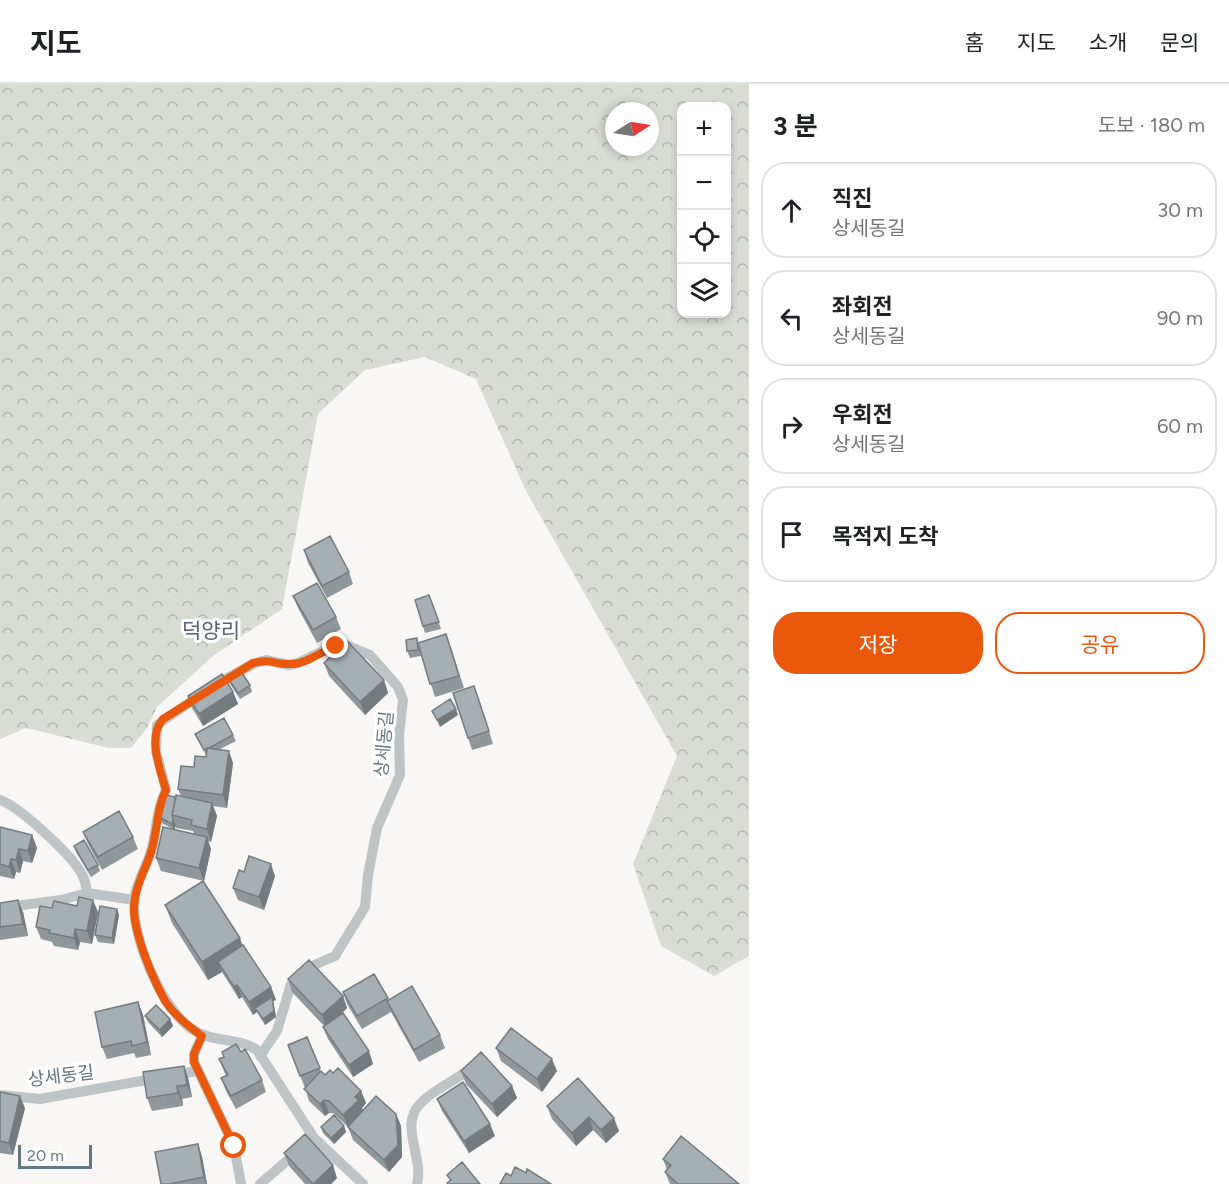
<!DOCTYPE html>
<html lang="ko">
<head>
<meta charset="utf-8">
<style>
	body { margin:0; font-family:Figtree,"Noto Sans KR",sans-serif; background:#f2f2f2; color:#202124 }
	.controls { position:absolute; right:18px; top:18px; display:grid; overflow:hidden; border-radius:12px; box-shadow:0 3px 9px #0003 }
	.controls button { width:54px; height:54px; display:grid; place-items:center; padding:0; border:0; border-bottom:2px solid #e0e0e0; background:#fff; color:#202124; font:30px sans-serif }
	.compass { position:absolute; left:605px; top:18px; width:54px; height:54px; border-radius:50%; background:#fff; box-shadow:0 3px 9px #0003; rotate:78deg }
	.scale { position:absolute; left:18px; bottom:15px; width:74px; box-sizing:border-box; padding-left:6px; border:3px solid #64767e; border-top:0; font-size:16px; line-height:21px; white-space:nowrap; color:#64767e; -webkit-text-stroke:4px #fff; paint-order:stroke }
	.stop { position:absolute; width:18px; height:18px; margin:-14px; border:4px solid #ea580c; border-radius:50%; background:#fff }
	.stop.end { background:#ea580c; border-color:#fff; box-shadow:0 2px 6px #0008 }
	.list { margin:0; padding:0; list-style:none }
	h2 { display:flex; justify-content:space-between; align-items:center; height:78px; margin:0; padding:0 24px; font-size:26px }
	h2 small { font-size:20px; font-weight:400; color:#757577 }
	.list li { display:grid; grid-template-columns:39px 1fr auto; gap:18px; align-items:center; box-sizing:border-box; height:96px; margin:0 12px 12px; padding:0 12px; border:2px solid #e0e0e0; border-radius:24px }
	.list b { display:block; font-size:22px; white-space:nowrap }
	.list p { margin:0; font-size:20px; white-space:nowrap; color:#757577 }
	.list em { font-size:20px; font-style:normal; color:#757577 }
	.actions { display:flex; gap:12px; padding:18px 24px }
	.actions a { flex:1; padding:14px 0; border:2px solid #ea580c; border-radius:24px; text-align:center; font-size:21px; color:#ea580c }
	.actions .main { background:#ea580c; color:#fff }
	.icon { flex:none; width:33px; height:33px; fill:none; stroke:currentColor; stroke-width:2; stroke-linecap:round; stroke-linejoin:round }
	.map { position:relative; flex:none; width:749px; height:1100px; overflow:hidden }
	header { display:flex; align-items:center; gap:36px; box-sizing:border-box; height:84px; padding:0 30px; background:#fff; border-bottom:2px solid #e0e0e0 }
	header strong { font-size:28px }
	nav { display:flex; gap:33px; margin-inline-start:auto; font-size:21px }
	main { display:flex }
	aside { flex:1; background:#fff }
	.map>svg:first-child { display:block }
	.forest { fill:url(#forest-crowns); fill-rule:evenodd }
	.lines { fill:none; stroke-linecap:round; stroke-linejoin:round }
	.service { stroke:#bec4c6; stroke-width:10 }
	.wall { fill:#8f979b; fill-rule:evenodd }
	.shaded-wall { fill:#747b7e }
	.building { fill:#a6b0b4; stroke:#747b7e; stroke-width:1.5 }
	.route { stroke:#ea580c; stroke-width:8 }
	.labels { text-anchor:middle; dominant-baseline:central; stroke-width:6; stroke-linejoin:round; paint-order:stroke }
	.street-label { font-size:18px; fill:#64767e; stroke:#fff }
	.quarter-label { font-size:21px; fill:#55636a; stroke:#fff }
</style>
</head>
<body>
<header>
<strong>지도</strong>
<nav><a>홈</a><a>지도</a><a>소개</a><a>문의</a></nav>
</header>
<main>
<div class="map">
<svg width="749" height="1100" viewBox="0 0 749 1100">
	<defs>
		<pattern id="forest-crowns" width="20" height="18" patternUnits="userSpaceOnUse" patternTransform="scale(1.5)"><rect width="20" height="18" fill="#d8dcd4"/><path d="M2 6a3 3 0 1 1 6 0M12 15a3 3 0 1 1 6 0" fill="none" stroke="#b3b7b1"/></pattern>
	</defs>
	<rect width="100%" height="100%" fill="#f8f7f5"/>
	<path class="forest" d="M0,0h749v872l-35,20 -53,-30 -28,-82 44,-108 -152,-267 -49,-110 -51,-22 -60,13 -47,44 -36,195 -69,47 -56,51 -10,21 -16,20h-22l-83,-20 -26,11zM682,22h44v208h-44zM614,27h36v36h-36z"/>
	<g class="lines">
		<path class="service" d="M215,601l38,-21 13,-4 23,5 9,-2 31,-15 16,-3 25,10 28,32 5,13 -4,35 1,40 -23,53 -9,47 -3,32 -30,49 -23,10 -21,18 -14,47 -17,25
			M202,610l-45,31 -1,26 10,39c-9,17 -9,37 -14,57 -3,16 -14,31 -17,48 -6,37 24,108 54,132 22,17 47,9 68,23l57,88 49,46
			M0,716c19,6 69,53 80,71 5,6 6,14 7,22
			M0,824l61,-8 26,-7 48,7
			M202,952l-8,18v8l40,84 7,38
			M174,991l23,-4
			M0,1011l40,4 118,-21
			M260,1100l37,-32
			M417,1100c7,-26 -18,-59 3,-80 14,-16 37,-23 53,-38"/>
	</g>
	<path class="wall" d="M304,466l45,22 4,12 -26,14 -19,-35z
		M429,511l12,34 -16,4 -10,-33z
		M293,512l43,21 5,12 -24,14 -19,-35z
		M417,554l1,5 33,4 13,41 -29,9 -15,-47 1,6 -11,2 -3,-7z
		M324,579l60,17 4,13 -23,22 -36,-39z
		M228,594l22,7 2,7 -12,7 -10,-15z
		M233,608l5,12 -35,22 -11,-18 -4,-12z
		M479,615l14,45 -21,6 -4,-12z
		M195,650l38,1 3,6 -16,8 13,14 -6,45 -14,-2 4,10 -6,26 -3,-1 3,8 -7,32 -43,-10 -5,-13 15,-30 -9,-5 -3,-6 22,-21 -3,-7 16,-22 12,-10v-2zM176,741v3l17,3 1,3 -19,-5z
		M0,743l32,8 5,13 -5,15 -9,-2 -3,12 -4,-1 -2,7 -14,-3z
		M83,748l50,5 5,12 -36,21 -14,-26z
		M74,762l24,19 2,6 -9,6 -15,-25z
		M244,788l31,4 -11,34 -26,-10 -5,-12z
		M0,819l23,9 5,24 -28,4z
		M165,821l77,40 29,42 5,13 -3,1 3,16 -11,8 -8,-13 -4,3 -11,-18 -3,2 -17,-27 -14,8 -36,-57z
		M52,824l46,4 -6,32 -12,-2 -2,8 -24,-4 -2,-4 -11,-3 -5,-12z
		M117,825l2,6 -5,29 -16,-2 -3,-7z
		M288,895l55,17 4,12 -7,7 33,49 -20,13 -25,-38 -5,-12 1,-1 -32,-34z
		M343,908l45,6 1,2 51,35 5,13 -26,14 -28,-50 -29,17 -15,-25z
		M138,918l5,13 8,40 -15,3 -2,-5 -27,6 -5,-12z
		M145,932l25,3 3,7 -11,11 -14,-15z
		M307,953l14,35 4,3 8,-2 28,18 5,12 -4,5 1,3 33,3 5,12 1,31 -13,15 -36,-32 -5,-13 -15,-14h-4l-4,3 -16,-15 -4,-13 -12,-30z
		M496,964l61,23 -15,21 -41,-31z
		M222,968h19l21,28 4,12 -30,17 -10,-18 -5,-13 5,-2 -7,-17 5,-2z
		M184,982l4,12 4,19 -10,2 1,7 -31,5 -5,-13z
		M461,987l51,15 5,12 -20,19 -31,-33z
		M578,994l41,53 -13,12 -13,-13 -17,16 -24,-27 -5,-13z
		M0,1008l25,16 -12,47 -13,-2z
		M437,1015l58,37 -26,17 -27,-42z
		M344,1042l2,6 -12,12 -11,-11 -2,-6z
		M198,1060l4,13 5,27h-46z
		M284,1069l53,25 -6,6h-26l-16,-18z
		M663,1075l76,25h-69l-5,-12 2,-2z"/>
	<path class="shaded-wall" d="M384,596l4,13 -23,22 -5,-13z
		M233,608l5,12 -35,22 -4,-12z
		M456,625l2,6 -18,12 -3,-7z
		M229,667l4,12 -6,45 -4,-13z
		M212,719l5,13 -6,26 -4,-13z
		M173,735l3,6 -2,5 -2,-6z
		M32,751l5,13 -5,15 -4,-12z
		M207,753l4,12 -7,32 -5,-13z
		M19,765l4,12 -3,12 -4,-13z
		M11,775l5,13 -2,7 -5,-12z
		M271,780l4,12 -11,34 -5,-13z
		M18,816l5,12 5,24 -5,-12z
		M93,816l5,12 -6,32 -5,-13z
		M117,825l2,6 -5,29 -2,-6z
		M75,845l5,13 -2,8 -4,-12z
		M240,854l6,18 -28,6 4,10 -14,8 -6,-18z
		M237,901l5,12 -3,2 -5,-12z
		M271,903l5,13 -3,1 3,16 -11,8 -2,-6 -8,-11 2,4 -4,3 -4,-13z
		M343,912l4,12 -21,20 -4,-13z
		M138,918l5,13 8,40 -4,-13z
		M170,935l3,7 -11,11 -2,-7z
		M369,967l4,13 -20,13 -4,-12z
		M552,975l5,12 -15,21 -5,-13z
		M184,982l4,12 4,19 -5,-12z
		M177,1002l5,13 1,7 -5,-13z
		M512,1002l5,12 -20,19 -5,-13z
		M361,1007l5,12 -4,5 1,4 -15,16 -5,-13 12,-18z
		M20,1012l5,12 -12,47 -4,-12z
		M324,1016l5,13 -4,3 -5,-12z
		M396,1030l5,12 1,31 -13,15 -5,-12z
		M589,1033l4,13 -17,16 -4,-13z
		M614,1034l5,13 -13,12 -5,-13z
		M490,1040l5,12 -26,17 -5,-12z
		M344,1042l2,6 -12,12 -3,-6z
		M198,1060l4,13 5,27h-1l-2,-7z
		M333,1081l4,13 -6,6h-18z"/>
	<path class="building" d="M330,452l19,36 -27,14 -18,-36z
		M317,499l19,34 -23,13 -20,-34z
		M429,511l10,27 -16,4 -8,-26z
		M446,550l13,42 -29,8 -12,-41z
		M417,554l1,12 -11,1 -1,-11z
		M347,557l37,39 -24,22 -36,-39z
		M240,586l10,15 -12,8 -10,-15z
		M222,590l11,18 -34,22 -11,-18z
		M474,602l15,45 -21,7 -15,-45z
		M450,615l6,10 -19,11 -5,-9z
		M224,634l9,17 -24,13h-2l-1,1 -2,1 -9,-16z
		M207,664l22,3 -6,44 -45,-6 3,-23 13,1 1,-11 11,1z
		M165,711l11,2 -4,18 1,4 -1,5 -13,-7z
		M176,711l36,8 -5,26 -16,-4 1,-5 -20,-5z
		M119,727l14,26 -35,20 -15,-25z
		M0,743l32,8 -4,16 -9,-2 -3,11 -5,-1 -2,8 -9,-3z
		M163,743l44,10 -8,31 -43,-10z
		M84,756l14,25 -10,5 -14,-24z
		M249,772l22,8 -12,33 -26,-9 6,-18 5,2z
		M203,797l37,57 -38,24 -37,-57z
		M79,813l14,3 -6,31 -12,-2 -1,9 -25,-5 1,-3 -14,-3 4,-21 12,2 2,-7 23,5z
		M18,816l5,24 -23,3v-24z
		M100,822l17,3 -5,29 -17,-3z
		M243,861l28,42 -22,15 -12,-17 -3,2 -16,-25z
		M309,876l34,36 -21,19 -34,-36z
		M374,890l14,24 -31,18 -14,-24z
		M412,902l28,49 -26,15 -27,-49z
		M272,913l2,14 -11,8 -8,-11z
		M138,918l9,40 -15,4 -1,-5 -29,6 -7,-35z
		M156,921l14,14 -10,11 -15,-14z
		M343,929l26,38 -20,14 -26,-38z
		M511,944l41,31 -15,20 -41,-31z
		M307,953l13,31 -20,8 -12,-31z
		M236,960l5,8 4,-3 17,31 -31,16 -10,-18 7,-3 -9,-16 5,-2 -2,-5z
		M481,968l31,34 -20,18 -31,-33z
		M184,982l3,19 -10,1 1,7 -31,5 -4,-26z
		M338,984l23,23 -6,6 4,3 -16,15 -14,-14 -5,-1 -4,4 -16,-15 17,-18 4,4 5,-5 3,3z
		M578,994l36,40 -13,12 -12,-13 -17,16 -25,-27z
		M463,998l27,42 -26,17 -27,-42z
		M0,1008l20,4 -11,47 -9,-2z
		M376,1012l20,18 2,31 -14,15 -36,-33z
		M334,1031l10,11 -13,12 -10,-11z
		M305,1050l28,31 -20,19 -29,-31z
		M681,1052l58,48h-61l-13,-12 6,-7 -8,-6z
		M198,1060l6,33 -35,7h-8l-6,-32z
		M462,1078l18,22h-32l-1,-1 4,-3 -4,-5z
		M515,1083l11,6 1,-4 24,15h-51l6,-11 5,3z"/>
	<g class="lines">
		<path class="route" d="M234,1062l-40,-84v-8l8,-18c-14,-10 -28,-21 -37,-35 -12,-22 -31,-67 -31,-92 0,-21 11,-38 17,-57 7,-21 5,-43 15,-62 -6,-21 -19,-53 -3,-71l90,-56c20,-5 21,2 38,1 15,0 31,-13 45,-18"/>
	</g>
	<g class="labels">
		<g class="street-label">
			<text transform="translate(384 660) rotate(-85)">상세동길</text>
			<text transform="translate(61 992) rotate(-7)">상세동길</text>
		</g>
		<g class="quarter-label">
			<text x="211" y="546">덕양리</text>
		</g>
	</g>
</svg>
<div class="controls">
<button>+</button>
<button>−</button>
<button><svg class="icon" aria-label="locate" viewBox="0 0 24 24"><circle cx="12" cy="12" r="6"/><path d="M12 2v4M12 18v4M2 12h4M18 12h4"/></svg></button>
<button><svg class="icon" aria-label="layers" viewBox="0 0 24 24"><path d="M12 4l9 5-9 5-9-5zM3 14l9 5 9-5"/></svg></button>
</div>
<svg class="compass" viewBox="-18 -18 36 36"><path d="M0-13l5 13h-10z" fill="#e53935"/><path d="M0 13l5-13h-10z" fill="#757577"/></svg>
<div class="scale">20 m</div>
<div class="stop" style="left:234px;top:1062px"></div>
<div class="stop end" style="left:336px;top:562px"></div>
</div>
<aside>
<h2>3 분<small>도보 · 180 m</small></h2>
<ul class="list">
<li><svg class="icon" aria-label="ahead" viewBox="0 0 24 24"><path d="M12 20V5M6 11l6-6 6 6"/></svg><div><b>직진</b><p>상세동길</p></div><em>30 m</em></li>
<li><svg class="icon" aria-label="left" viewBox="0 0 24 24"><path d="M17 20v-9H6M10 6l-5 5 5 5"/></svg><div><b>좌회전</b><p>상세동길</p></div><em>90 m</em></li>
<li><svg class="icon" aria-label="right" viewBox="0 0 24 24"><path d="M7 20v-9h11M14 6l5 5-5 5"/></svg><div><b>우회전</b><p>상세동길</p></div><em>60 m</em></li>
<li><svg class="icon" aria-label="arrive" viewBox="0 0 24 24"><path d="M6 21V4h12l-3 4 3 4H6"/></svg><div><b>목적지 도착</b></div></li>
</ul>
<div class="actions"><a class="main">저장</a><a>공유</a></div>
</aside>
</main>
</body>
</html>
